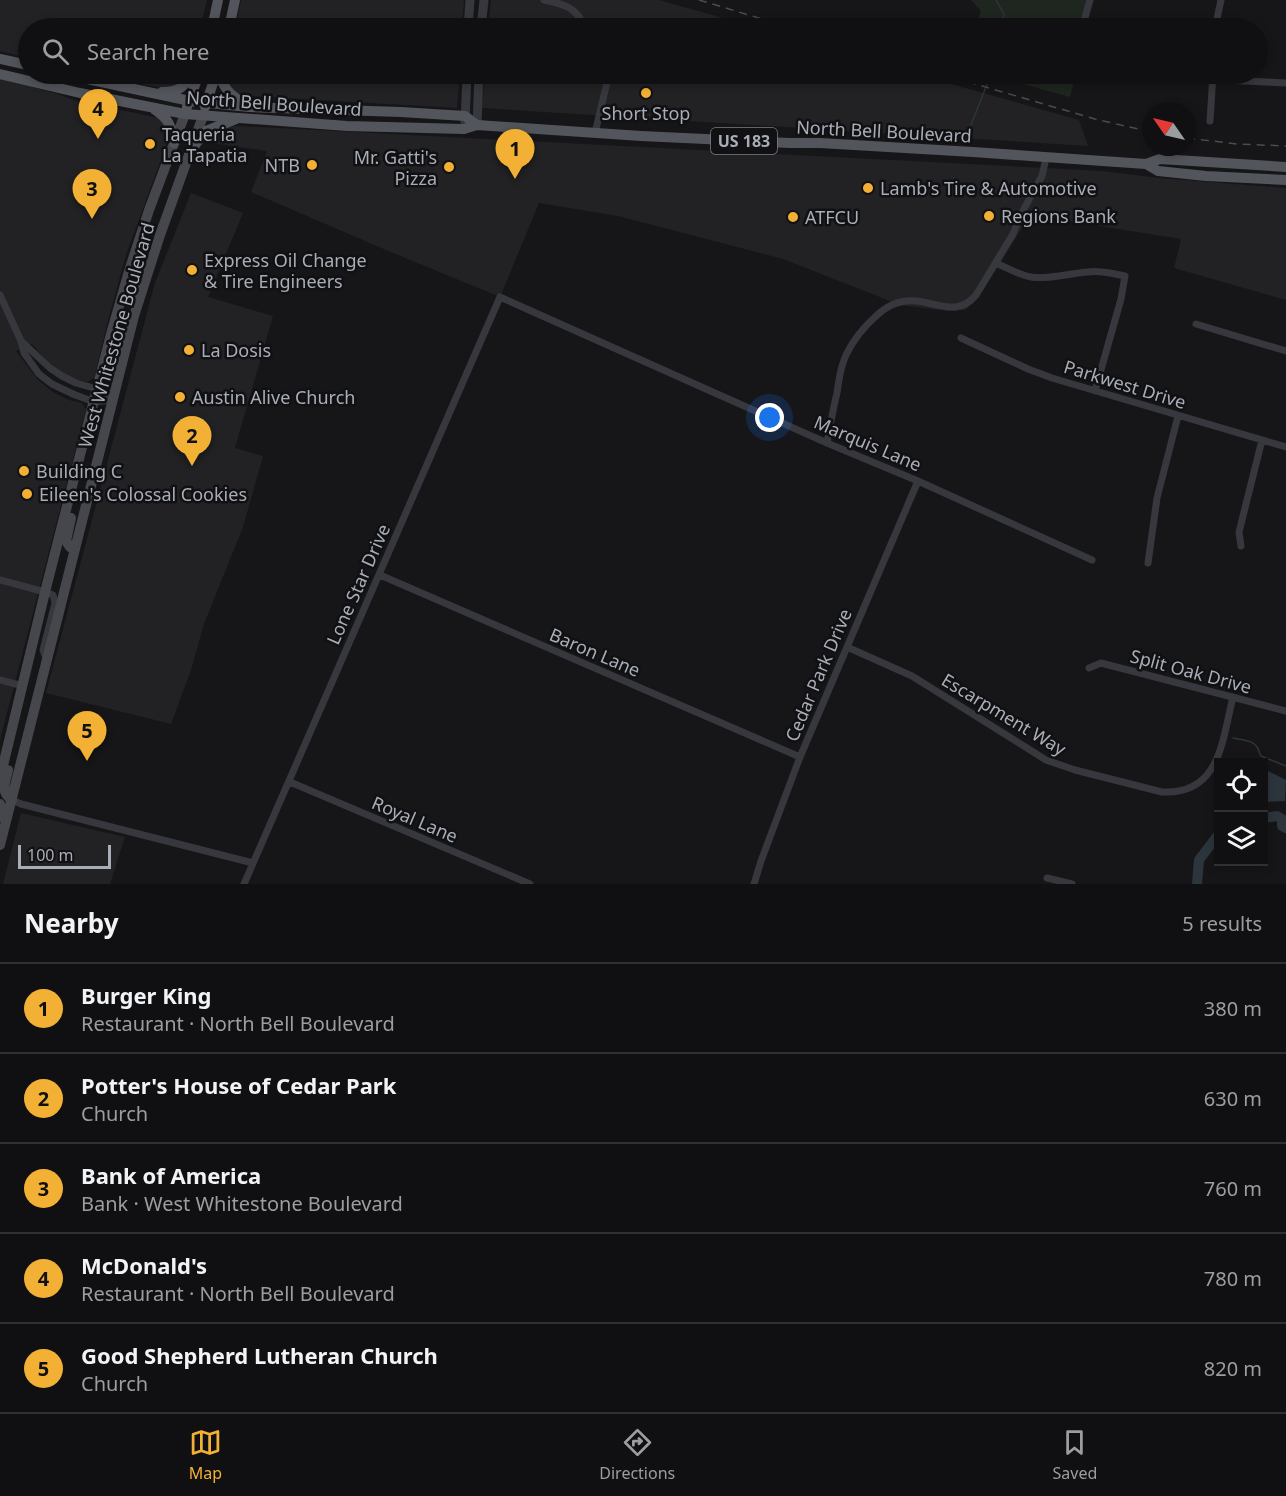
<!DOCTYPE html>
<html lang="en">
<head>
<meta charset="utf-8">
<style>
	body { margin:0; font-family:"Noto Sans",sans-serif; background:#1e1e20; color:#f1f3f6 }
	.controls { position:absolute; right:18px; bottom:18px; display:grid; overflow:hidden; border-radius:0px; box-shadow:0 3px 9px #0003 }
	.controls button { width:54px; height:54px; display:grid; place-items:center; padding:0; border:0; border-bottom:2px solid #303032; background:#101012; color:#f1f3f6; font:30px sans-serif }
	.compass { position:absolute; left:1142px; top:102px; width:54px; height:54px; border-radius:50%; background:#101012; box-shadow:0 3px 9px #0003; rotate:304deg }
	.scale { position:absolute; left:18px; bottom:15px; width:93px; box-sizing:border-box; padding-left:6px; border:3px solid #a8adb8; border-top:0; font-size:16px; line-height:21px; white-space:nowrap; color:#a8adb8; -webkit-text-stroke:4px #111113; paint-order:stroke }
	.you { position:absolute; left:770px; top:418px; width:21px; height:21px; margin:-15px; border:4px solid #fff; border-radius:50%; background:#1a73e8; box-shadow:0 0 0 9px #1a73e833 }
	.badge { display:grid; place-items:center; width:39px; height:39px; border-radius:50%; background:#f2b134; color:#111; font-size:20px; font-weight:700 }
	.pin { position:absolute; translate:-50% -50px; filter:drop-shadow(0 2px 3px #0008) }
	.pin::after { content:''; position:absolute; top:32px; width:21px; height:18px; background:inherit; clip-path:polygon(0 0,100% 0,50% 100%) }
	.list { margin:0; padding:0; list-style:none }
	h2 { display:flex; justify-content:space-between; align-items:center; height:78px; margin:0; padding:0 24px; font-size:26px }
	h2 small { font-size:20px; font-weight:400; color:#9c9d9f }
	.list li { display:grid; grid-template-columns:39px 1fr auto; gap:18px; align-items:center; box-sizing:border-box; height:90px; padding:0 24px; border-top:2px solid #303032 }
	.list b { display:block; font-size:22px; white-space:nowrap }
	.list p { margin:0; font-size:20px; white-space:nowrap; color:#9c9d9f }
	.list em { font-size:20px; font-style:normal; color:#9c9d9f }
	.icon { flex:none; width:33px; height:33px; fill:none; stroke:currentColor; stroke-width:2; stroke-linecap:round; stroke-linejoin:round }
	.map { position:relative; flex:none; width:1286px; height:884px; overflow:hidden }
	.search { position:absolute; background:#101012; box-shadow:0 3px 9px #0003; left:18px; right:18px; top:18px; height:66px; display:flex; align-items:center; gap:15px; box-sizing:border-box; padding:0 21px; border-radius:33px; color:#9c9d9f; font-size:22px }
	.sheet { height:528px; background:#101012 }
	nav { display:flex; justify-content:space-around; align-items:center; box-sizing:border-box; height:84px; border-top:2px solid #303032; background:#101012; font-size:16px; color:#9c9d9f }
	nav a { display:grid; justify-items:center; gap:3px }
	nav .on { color:#f2b134 }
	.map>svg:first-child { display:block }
	.built { fill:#222225 }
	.green { fill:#1e261f }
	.water { fill:#2c353c }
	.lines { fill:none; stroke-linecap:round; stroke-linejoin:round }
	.stream { stroke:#2c353c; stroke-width:1.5 }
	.river { stroke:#2c353c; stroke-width:10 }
	.minor { stroke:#37383d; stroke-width:7 }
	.tertiary { stroke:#37383d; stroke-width:9 }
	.secondary { stroke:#45474d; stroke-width:10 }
	.primary { stroke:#53555c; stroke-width:10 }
	.rail { stroke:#4a4c52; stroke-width:1.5; stroke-dasharray:8 6; stroke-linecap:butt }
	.poi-dot { fill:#f2b134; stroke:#111113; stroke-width:2 }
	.labels { text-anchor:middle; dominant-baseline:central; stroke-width:5; stroke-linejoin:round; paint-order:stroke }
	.shield { fill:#111113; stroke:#7b7e86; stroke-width:1.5 }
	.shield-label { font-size:16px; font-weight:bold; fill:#a8adb8 }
	.street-label { font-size:18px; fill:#a8adb8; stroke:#111113 }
	.poi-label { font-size:18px; fill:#a8adb8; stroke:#111113; text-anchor:start }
</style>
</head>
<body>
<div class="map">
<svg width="1286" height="884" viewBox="0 0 1286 884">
	<rect width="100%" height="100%" fill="#161618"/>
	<path class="built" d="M0,0h207l-7,28h-172v30l-28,-7z
		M241,0h223l-2,28h-227z
		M491,0h168l100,28h-271z
		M88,74h101l-4,7 -18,8z
		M226,74h234l-3,34 -207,-12 -16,-3 -6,-10z
		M485,74h431l163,46 9,26 -606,-38z
		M0,78l58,16 15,6 86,18 5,3 6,14 -44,120 -17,62 -15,61 -7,4 -9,-2 -14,-6 -16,-12 -16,-18 -16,7 22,29 15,12 16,8 13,3 4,6 -86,331z
		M239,126l863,45 58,7 126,10v112l-112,-32 7,-29 -151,-24 -51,82 -14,13 -18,1 -47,-6 -117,-46 -165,-43 -79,-13 -39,94 -114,-47 -135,-58 16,-41 -55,-8 13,-16z
		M191,193l52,20 -35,84 65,19 -38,132 28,8 -20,71 -39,97 -13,46 -20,54 -125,-31 109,-410z
		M21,813l104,24 -15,47h-107z"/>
	<path class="green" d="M971,0h116l-8,28h-103l5,-17z
		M986,74h90l-6,23z"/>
	<path class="water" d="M1264,769l22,11 -1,21 -21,1z"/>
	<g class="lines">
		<path class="stream" d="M996,0l8,14 -3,14
			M971,125l20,-51
			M1233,738c7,2 20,2 24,9 2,3 2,6 4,9l25,10"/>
		<path class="river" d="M1264,818l13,-2 5,3v7l4,2
			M1197,884l2,-24 19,-25"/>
		<path class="minor" d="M544,0c22,4 32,8 42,28
			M1082,28l8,-28
			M1215,28l6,-28
			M1170,74l30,5 86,4
			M1210,121l3,-47
			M595,133l14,-59
			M996,263c11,5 23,12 35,14 17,3 39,-4 57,-5 13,-2 25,2 37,4l-4,23 -26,92
			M0,295l21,46 3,12 15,21 13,10 21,10 21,8 18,-2
			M1196,324l90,27
			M961,338l67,31 24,9 234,69
			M21,341l29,27 12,8 14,7 21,6 15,11
			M827,443c3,-17 6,-34 10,-50 2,-14 4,-28 10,-40 7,-14 17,-26 28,-36 12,-12 25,-18 42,-16 23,3 42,15 59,-6l37,-61 7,-18 22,-40 4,-18
			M1241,546l-2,-14 23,-92
			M1148,563l9,-65 21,-82
			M380,575l420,182
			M0,580l45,12 8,3 2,8 -12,47 3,8
			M847,647l65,29 134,84 29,10 87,22c58,3 60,-51 71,-95
			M1089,668l12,-5 185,48
			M0,680l23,6
			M290,782l240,102
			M12,800l9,4 232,59
			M1047,878l25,6
			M244,884l256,-587 327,146 91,38 174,79
			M754,884l7,-23 39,-104 118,-276"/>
		<path class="tertiary" d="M468,28l2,-28
			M481,28l3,-28
			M465,122l2,-48
			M477,125l2,-51"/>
		<path class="secondary" d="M71,518l-5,23 4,6 5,2
			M8,770c-3,13 -8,22 4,30
			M0,778l45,-186 66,-258 18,-63 20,-61 36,-96
			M0,804l1,7 -1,6
			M0,845l134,-529 26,-81 43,-119"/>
		<path class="primary" d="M212,28l6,-28
			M229,28l6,-28
			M0,59l28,6
			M0,74l80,19 105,21 162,12 117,3 13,-4 164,11 149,7h30l153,9 173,12 14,-5 126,8
			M64,74l126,27 59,6 152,5 64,4 12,9
			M219,74c6,17 12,21 27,31
			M162,92c18,0 21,-5 31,-18
			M187,107l12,-33
			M205,107l11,-33
			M154,109c15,10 17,16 20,34
			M191,150l15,-19 30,-12
			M1146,164l12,7 48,5 80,4"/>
		<path class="rail" d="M699,0l93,28
			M941,74l154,45 56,13
			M1187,138l50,6 49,2"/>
	</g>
	<g class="poi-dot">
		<circle cx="646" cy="93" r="6"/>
		<circle cx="150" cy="144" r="6"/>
		<circle cx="312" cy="165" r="6"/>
		<circle cx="449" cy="167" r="6"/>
		<circle cx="868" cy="188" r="6"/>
		<circle cx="989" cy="216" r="6"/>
		<circle cx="793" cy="217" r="6"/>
		<circle cx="192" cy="270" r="6"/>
		<circle cx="189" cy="350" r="6"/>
		<circle cx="180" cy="397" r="6"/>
		<circle cx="24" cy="471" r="6"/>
		<circle cx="27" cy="494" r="6"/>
	</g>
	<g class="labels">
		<rect class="shield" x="711" y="128" width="66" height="26" rx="4.5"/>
		<g class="shield-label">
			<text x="744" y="141">US 183</text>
		</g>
		<g class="street-label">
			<text transform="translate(274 103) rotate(4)">North Bell Boulevard</text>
			<text transform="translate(884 131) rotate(3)">North Bell Boulevard</text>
			<text transform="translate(116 335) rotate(-74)">West Whitestone Boulevard</text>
			<text transform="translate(1125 384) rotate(17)">Parkwest Drive</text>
			<text transform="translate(868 443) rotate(23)">Marquis Lane</text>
			<text transform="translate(358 584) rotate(-66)">Lone Star Drive</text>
			<text transform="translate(595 652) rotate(23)">Baron Lane</text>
			<text transform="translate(1191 671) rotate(15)">Split Oak Drive</text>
			<text transform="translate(818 675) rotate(-67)">Cedar Park Drive</text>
			<text transform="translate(1004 714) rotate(31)">Escarpment Way</text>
			<text transform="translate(415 819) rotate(23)">Royal Lane</text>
		</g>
		<g class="poi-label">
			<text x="646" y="113" text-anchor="middle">Short Stop</text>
			<text x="162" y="134">Taqueria<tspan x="162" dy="21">La Tapatia</tspan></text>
			<text x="437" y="157" text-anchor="end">Mr. Gatti's<tspan x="437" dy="21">Pizza</tspan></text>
			<text x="300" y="165" text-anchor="end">NTB</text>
			<text x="880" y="188">Lamb's Tire &amp; Automotive</text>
			<text x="1001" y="216">Regions Bank</text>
			<text x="805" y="217">ATFCU</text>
			<text x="204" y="260">Express Oil Change<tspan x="204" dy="21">&amp; Tire Engineers</tspan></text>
			<text x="201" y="350">La Dosis</text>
			<text x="192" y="397">Austin Alive Church</text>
			<text x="36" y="471">Building C</text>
			<text x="39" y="494">Eileen's Colossal Cookies</text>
		</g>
	</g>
</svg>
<div class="controls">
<button><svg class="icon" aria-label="locate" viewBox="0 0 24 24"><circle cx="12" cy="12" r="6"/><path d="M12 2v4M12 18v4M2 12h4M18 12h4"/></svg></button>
<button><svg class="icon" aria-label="layers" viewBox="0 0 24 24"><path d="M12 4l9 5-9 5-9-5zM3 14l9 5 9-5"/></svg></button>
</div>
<svg class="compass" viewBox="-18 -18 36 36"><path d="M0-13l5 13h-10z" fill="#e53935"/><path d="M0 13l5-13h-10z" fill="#9c9d9f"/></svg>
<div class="scale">100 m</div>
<div class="you"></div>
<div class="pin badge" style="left:515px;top:179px">1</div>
<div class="pin badge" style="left:192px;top:466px">2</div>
<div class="pin badge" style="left:92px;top:219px">3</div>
<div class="pin badge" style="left:98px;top:139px">4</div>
<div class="pin badge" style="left:87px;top:761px">5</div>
<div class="search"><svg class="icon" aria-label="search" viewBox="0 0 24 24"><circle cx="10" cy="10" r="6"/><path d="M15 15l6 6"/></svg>Search here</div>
</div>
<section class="sheet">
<h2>Nearby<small>5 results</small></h2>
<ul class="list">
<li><span class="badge">1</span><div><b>Burger King</b><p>Restaurant · North Bell Boulevard</p></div><em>380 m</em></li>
<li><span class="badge">2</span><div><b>Potter's House of Cedar Park</b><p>Church</p></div><em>630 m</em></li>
<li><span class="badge">3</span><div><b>Bank of America</b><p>Bank · West Whitestone Boulevard</p></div><em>760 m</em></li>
<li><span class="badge">4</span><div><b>McDonald's</b><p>Restaurant · North Bell Boulevard</p></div><em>780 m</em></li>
<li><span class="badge">5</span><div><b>Good Shepherd Lutheran Church</b><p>Church</p></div><em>820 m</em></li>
</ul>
</section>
<nav>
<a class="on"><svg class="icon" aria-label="map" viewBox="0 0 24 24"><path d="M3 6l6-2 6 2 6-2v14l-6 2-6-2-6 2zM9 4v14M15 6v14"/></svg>Map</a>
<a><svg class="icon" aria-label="directions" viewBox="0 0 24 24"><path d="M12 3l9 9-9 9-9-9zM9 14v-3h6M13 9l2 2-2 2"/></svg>Directions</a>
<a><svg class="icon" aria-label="saved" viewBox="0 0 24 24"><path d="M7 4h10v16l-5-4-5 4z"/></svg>Saved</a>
</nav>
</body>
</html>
